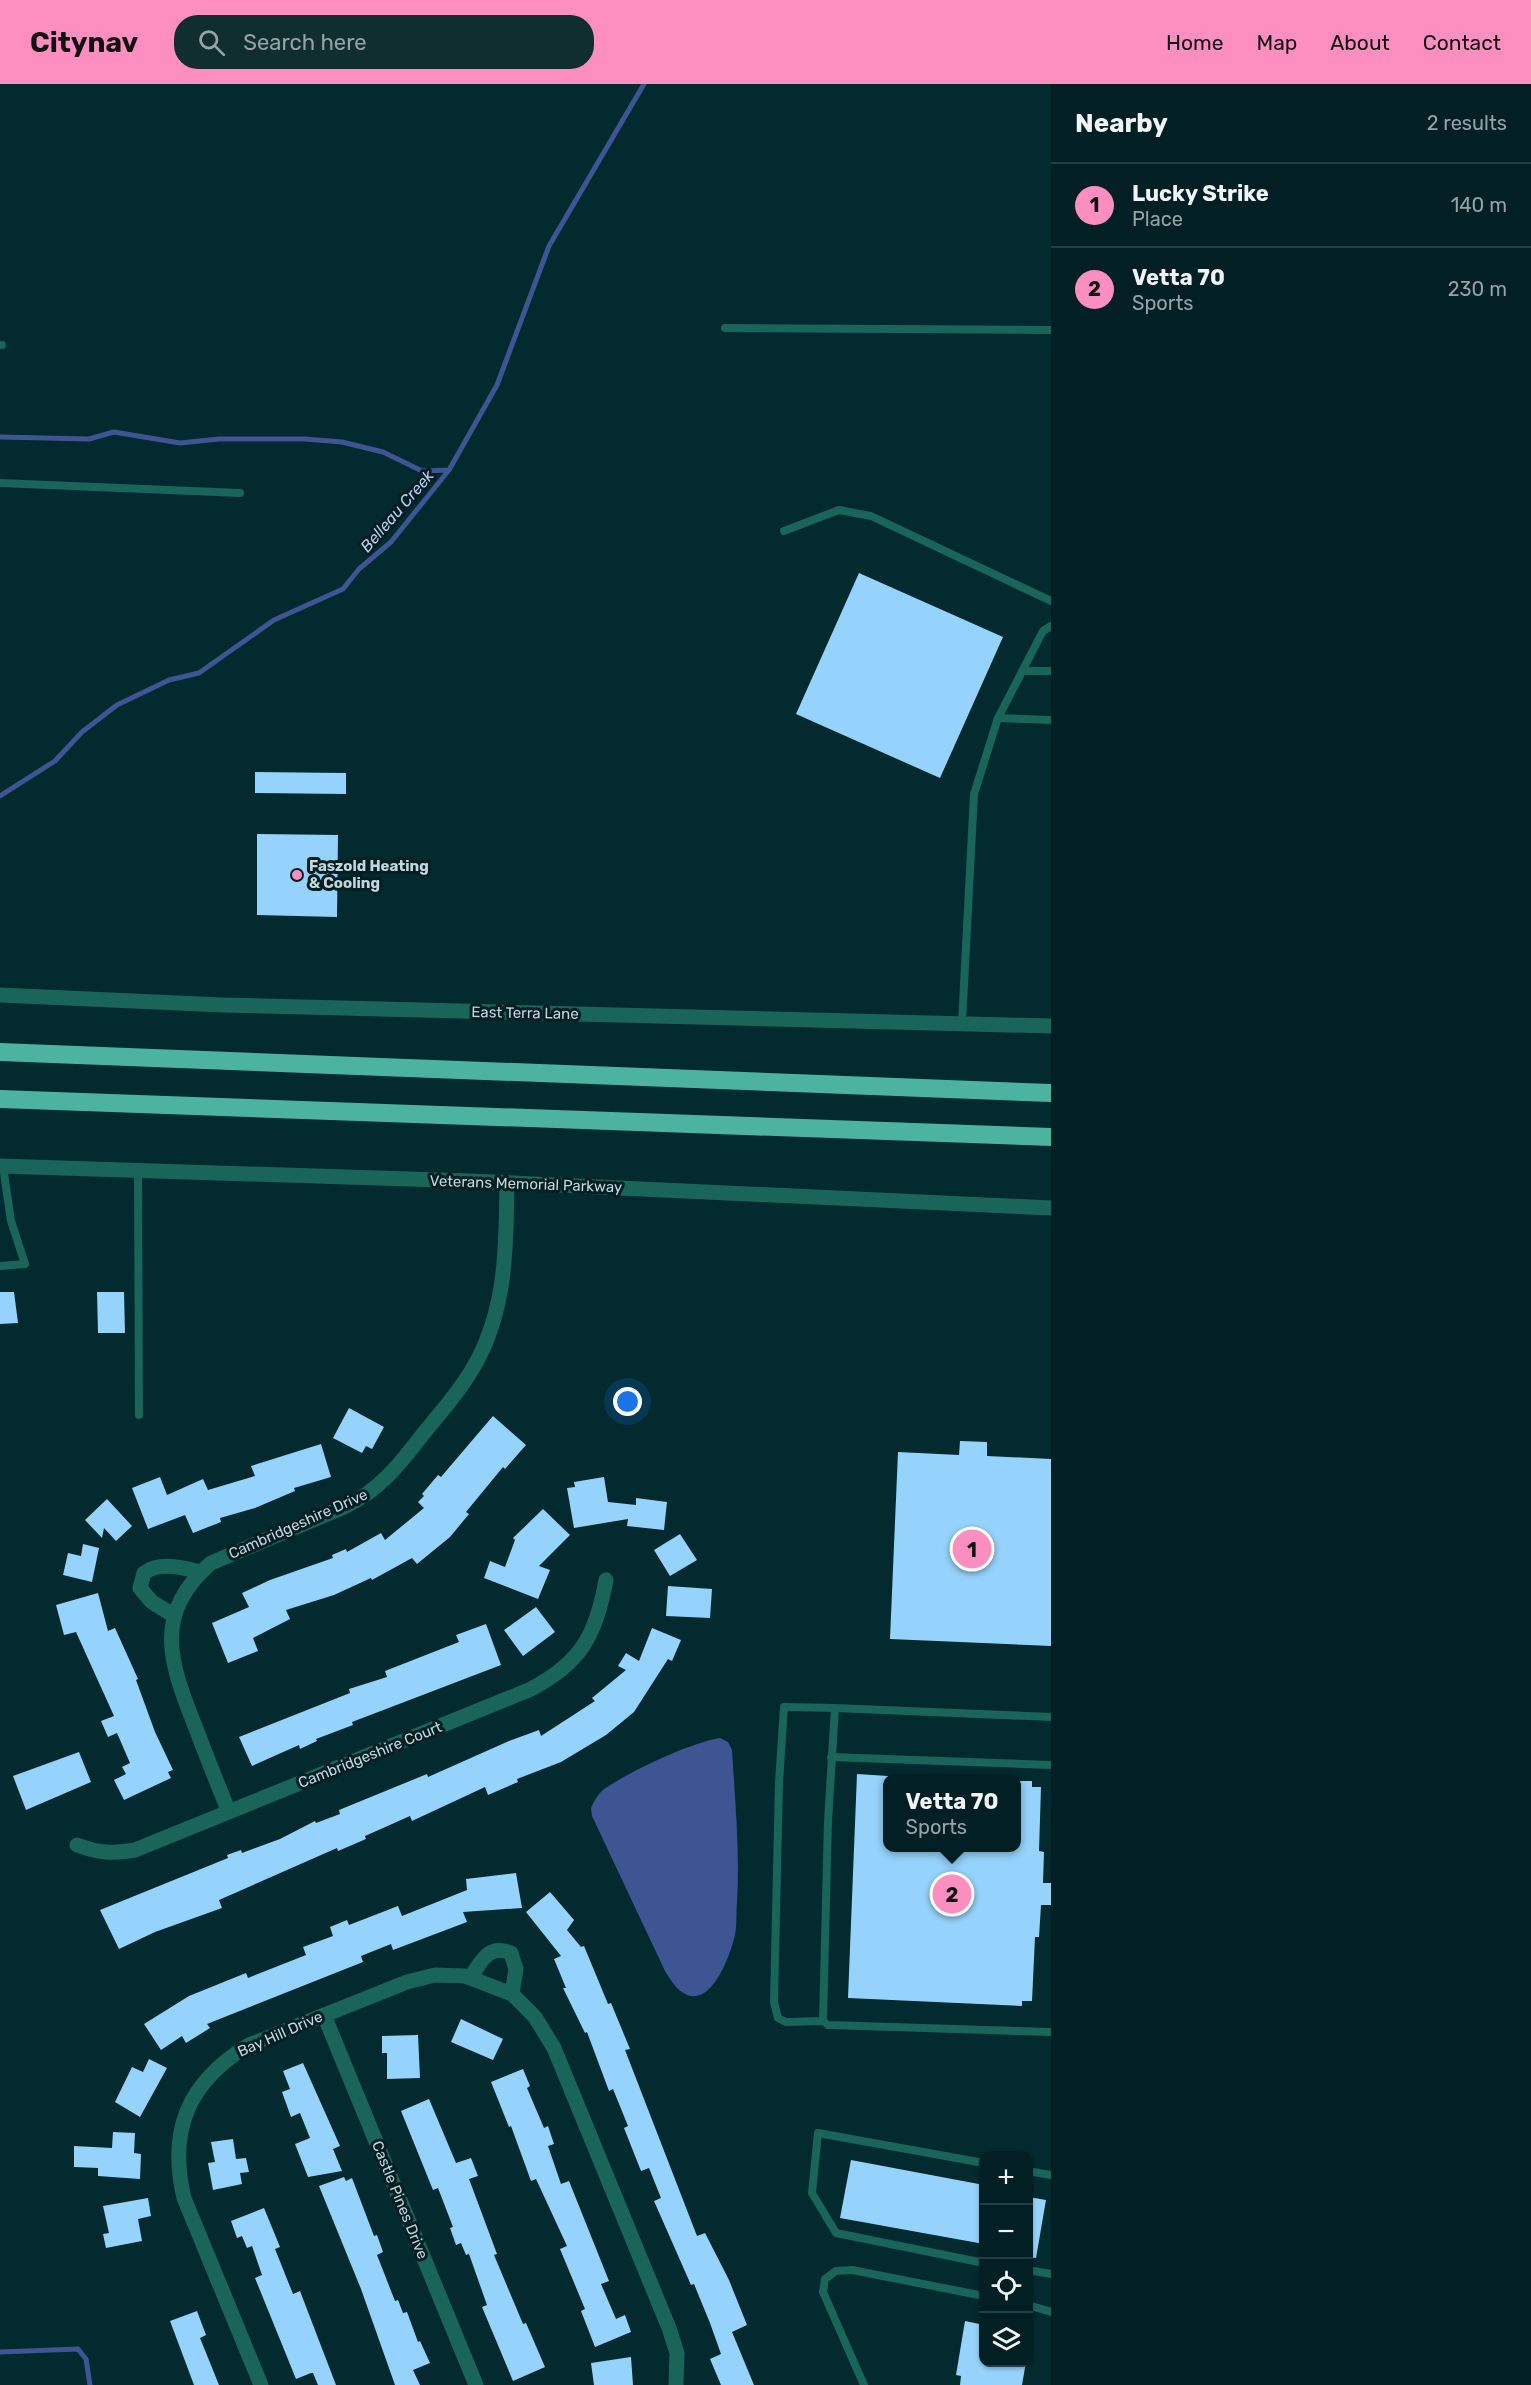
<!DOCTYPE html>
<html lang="en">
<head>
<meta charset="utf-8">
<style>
	body { margin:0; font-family:Rubik,sans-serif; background:#102d30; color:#f1f3f6 }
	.controls { position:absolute; right:18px; bottom:18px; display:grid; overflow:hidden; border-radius:12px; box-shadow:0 2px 4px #0004 }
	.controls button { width:54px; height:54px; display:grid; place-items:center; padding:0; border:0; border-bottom:2px solid #233e41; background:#022023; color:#f1f3f6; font:30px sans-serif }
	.you { position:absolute; left:628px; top:1318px; width:21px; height:21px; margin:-15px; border:4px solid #fff; border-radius:50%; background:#1a73e8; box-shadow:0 0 0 9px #1a73e833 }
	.badge { display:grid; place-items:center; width:39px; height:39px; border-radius:50%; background:#fd8ec0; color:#111; font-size:20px; font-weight:700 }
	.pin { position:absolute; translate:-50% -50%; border:3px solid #fff; box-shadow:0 2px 6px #0006 }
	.popup { position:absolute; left:883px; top:1690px; width:138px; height:78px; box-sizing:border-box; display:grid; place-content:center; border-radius:12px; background:#022023; filter:drop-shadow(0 2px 4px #0005); font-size:20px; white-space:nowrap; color:#96a3a6 }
	.popup b { font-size:22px; color:#f1f3f6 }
	.popup::after { content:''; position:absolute; left:50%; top:100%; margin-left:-12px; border:12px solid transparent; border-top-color:#022023 }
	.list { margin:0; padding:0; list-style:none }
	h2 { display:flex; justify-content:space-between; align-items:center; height:78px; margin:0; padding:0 24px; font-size:26px }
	h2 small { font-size:20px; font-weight:400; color:#96a3a6 }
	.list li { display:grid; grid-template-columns:39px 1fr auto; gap:18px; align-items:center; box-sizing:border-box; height:84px; padding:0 24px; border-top:2px solid #233e41 }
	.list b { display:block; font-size:22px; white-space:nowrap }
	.list p { margin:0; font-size:20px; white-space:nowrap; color:#96a3a6 }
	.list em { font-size:20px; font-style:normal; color:#96a3a6 }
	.icon { flex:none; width:33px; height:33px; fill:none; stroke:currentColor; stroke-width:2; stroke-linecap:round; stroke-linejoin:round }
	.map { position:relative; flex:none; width:1051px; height:2301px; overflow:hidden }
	header { display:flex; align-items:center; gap:36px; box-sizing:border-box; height:84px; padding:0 30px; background:#fd8ec0; color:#111 }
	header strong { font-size:28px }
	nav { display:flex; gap:33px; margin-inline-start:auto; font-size:21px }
	.search { width:420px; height:54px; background:#102d30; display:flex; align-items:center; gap:15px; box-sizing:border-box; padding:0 21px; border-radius:24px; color:#96a3a6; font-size:22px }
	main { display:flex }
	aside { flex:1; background:#022023 }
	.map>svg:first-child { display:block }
	.water { fill:#3d5593 }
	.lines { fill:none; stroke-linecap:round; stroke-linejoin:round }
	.stream { stroke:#3d5593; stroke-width:5 }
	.building { fill:#96d3fc }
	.service { stroke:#196559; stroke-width:8 }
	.minor { stroke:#196559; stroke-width:15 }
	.tertiary { stroke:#196559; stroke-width:15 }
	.motorway { stroke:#4cb3a1; stroke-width:18 }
	.poi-dot { fill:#fd8ec0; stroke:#041f23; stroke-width:2 }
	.labels { text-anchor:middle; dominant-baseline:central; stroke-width:6; stroke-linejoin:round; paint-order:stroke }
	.poi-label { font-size:15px; font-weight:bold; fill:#c3d7da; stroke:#041f23; text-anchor:start }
	.street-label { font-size:15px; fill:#c3d7da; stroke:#041f23 }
	.water-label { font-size:16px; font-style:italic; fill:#bdcdf2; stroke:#041f23 }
</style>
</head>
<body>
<header>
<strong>Citynav</strong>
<div class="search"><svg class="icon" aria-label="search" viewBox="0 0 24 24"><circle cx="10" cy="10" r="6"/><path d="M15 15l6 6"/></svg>Search here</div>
<nav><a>Home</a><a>Map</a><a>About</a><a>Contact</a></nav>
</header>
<main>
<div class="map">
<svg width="1051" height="2301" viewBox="0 0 1051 2301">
	<rect width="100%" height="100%" fill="#032a2f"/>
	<path class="water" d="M720,1654l8,4 4,8c3,50 8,102 5,152 -1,11 0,23 -2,33 -9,37 -37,95 -70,36l-73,-155 -1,-8c3,-7 7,-14 13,-19 27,-18 85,-46 116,-51z"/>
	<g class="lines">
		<path class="stream" d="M0,353l89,2 25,-7 66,11 39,-4h86l37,3 41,10 39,19 27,-1
			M0,712l55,-35 27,-29 35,-27 52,-25 30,-7 75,-53 69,-31 16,-20 32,-27 58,-72 48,-85 52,-139 95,-162
			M0,2268l78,-3 8,10 4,26"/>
	</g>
	<path class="building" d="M859,489l144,64 -63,141 -144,-64z
		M255,688l91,1v21l-91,-1z
		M257,750l81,1 -1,82 -80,-2z
		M0,1208h14l4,31 -18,1z
		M97,1208h27l1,41h-27z
		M349,1324l35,19 -12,22 -6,-3 -4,7 -29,-15z
		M493,1332l33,29 -21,24 -2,-2 -37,45 3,2 -19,23 -33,27 -5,-6 -40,22 -1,-2 -37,17 -48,15 4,9 -37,19 5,13 -30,12 -16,-40 37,-16 -7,-14 28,-13 63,-22 -1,-3 14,-6 1,3 34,-19 4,7 39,-32 -6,-6 6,-6 -2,-2 16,-19 3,2z
		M960,1357l27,1v14l64,3v187l-161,-7 8,-187 61,3z
		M321,1360l10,33 -37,11 1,3 -40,17 -35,10 1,4 -28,11 -8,-18 -37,14 -16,-41 28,-11 7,18 36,-16 5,11 47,-14 -4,-10z
		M604,1393l4,25 28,3v-7l31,4 -3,28 -37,-4 1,-7 -54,9 -7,-40 8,-1 -1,-5z
		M107,1415l25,27 -16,15 -12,-13 -2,10 -17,-18z
		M543,1425l27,26 -31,31 11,4 -12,29 -54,-21 6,-17 15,6 10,-27 -2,-2z
		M680,1450l17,26 -27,16 -16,-26z
		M83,1460l16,4 -7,34 -29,-7 5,-22 13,3z
		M668,1502l44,3 -2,29 -44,-2z
		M98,1509l10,38 7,-3 23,51 -2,1 19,52 18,38 -5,2 3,6 -47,22 -10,-20 12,-6 -4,-7 8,-4 -13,-30 -9,4 -7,-16 13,-5 -38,-84 -12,3 -8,-30z
		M536,1523l19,25 -32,24 -19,-26z
		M486,1540l15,41 -149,57 1,3 -37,14 1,2 -17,8 -1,-4 -47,21 -13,-29 111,-44 -1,-4 38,-12 -2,-6 74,-29 -3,-7z
		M652,1544l29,12 -9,21 -4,-2 -34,53 -28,23 -45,27 -44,17 1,3 -30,13 -3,-8 -73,34 -2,-5 -45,20 1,3 -28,12 -1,-3 -118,52 3,8 -67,24 -36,17 -19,-39 128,-52 -1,-3 14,-5 1,3 38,-14 35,-18 1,2 24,-9 -1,-4 88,-36 1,3 81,-36 30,-11 2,6 54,-35 -3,-3 34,-28 -8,-4 8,-13 13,8z
		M79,1668l12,30 -65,28 -13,-34z
		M857,1690l31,2v72h129v-67h15v6h9l-2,64 5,1 -1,31h8v22h-10l-2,32h-4l-3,64h-10v5l-174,-8z
		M516,1789l6,35 -59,4 4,10 -74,28 -2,-6 -30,12 2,6 -156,62 3,4 -24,15 -4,-7 -21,14 -17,-26 45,-28 57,-23 2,5 58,-23 -3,-8 30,-11 -3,-9 17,-7 2,5 49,-19 4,10 65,-26 -1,-11z
		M550,1808l24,28 -7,10 14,17 3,-1 24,58 3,-1 19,46 -5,1 72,186 8,-3 24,47 18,45 -15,7 22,53h-33l-11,-26 11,-5 -11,-31 -16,-39 -3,1 -37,-84 7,-3 -12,-30 -8,3 -17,-43 4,-2 -15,-37 -4,2 -22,-59 -2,1 -22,-45h3l-12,-29 7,-3 -35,-44z
		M461,1935l42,20 -10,21 -42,-18z
		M418,1951l2,43 -33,1v-26h-5v-17z
		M149,1975l18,9 -27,49 -25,-15 17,-35 11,5z
		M303,1979l37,83 -7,3 9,22 -34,6 -13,-33 15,-6 -10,-25 -9,4 -9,-25 8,-3 -7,-18z
		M523,1985l7,17 -3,2 17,40 4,-2 6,18 -6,2 13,38 8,-3 40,100 -8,3 15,35 9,-4 6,17 -36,15 -14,-36 4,-2 -25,-60 7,-3 -31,-67 -5,2 -20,-55 -2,1 -18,-45z
		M429,2015l27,64 15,-5 7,18 -9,3 28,75 -3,1 29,69 3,-1 19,44 -32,14 -31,-74 5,-2 -18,-51 -3,1 -5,-12 -5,2 -6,-17 3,-1 -15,-39 -5,2 -32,-79z
		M113,2048l22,1 -1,20 7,1 -1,25 -42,-3v-8l-24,-1v-21l38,2z
		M233,2055l3,20 10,-1 3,14 -9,1 2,11 -29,6 -5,-27 7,-1 -4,-20z
		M851,2076l133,25v59l-144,-26z
		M344,2093l2,4 6,-3 22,58 3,-1 6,17 -6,3 18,46 3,-1 5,13 4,-1 11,30 2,-1 10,22 -17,7 7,15h-25l-34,-96 -42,-103z
		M1029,2113l17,3 -10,58 -7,-1z
		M148,2114l3,18 -13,3 4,22 -36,7 -3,-14 6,-1 -6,-27z
		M264,2124l16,39 -5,2 18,45 7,-3 36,94h-18l-5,-12h-2l-15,6 -41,-101 7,-3 -10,-29 -5,2 -5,-12 -5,2 -6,-17z
		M197,2227l9,24 -6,3 19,47h-25l-24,-64z
		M965,2237l19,4v37h42l-4,23h-62l1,-9 -5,-1z
		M631,2273l2,28h-39l-3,-22z"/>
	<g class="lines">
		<path class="service" d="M725,244l326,2
			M0,261h2
			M0,399l240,10
			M784,447l55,-21 32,6 180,85
			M1022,587h29
			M998,634l53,2
			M962,939l12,-229 24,-76 45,-87 8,-5
			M138,1086l1,245
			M0,1182l25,-2 -14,-43 -8,-55
			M1051,1633l-216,-9 -7,113 -5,200 5,4 223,7
			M831,1673l220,8
			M823,1937l-37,1 -8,-4 -4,-16 5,-219 5,-76 51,1
			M984,2079l-166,-30 -6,60 24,40 148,30
			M1028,2087l23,4
			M1028,2186l23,4
			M1028,2221l23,7
			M864,2301l-41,-93 2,-13 11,-8 16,-1 132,26"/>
		<path class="minor" d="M173,1531l-21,-13 -12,-14 4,-15c16,-12 39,-5 57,-1
			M229,1728c-12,-29 -23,-57 -34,-86 -25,-63 -43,-112 16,-163l133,-56c35,-16 56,-43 79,-73 19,-23 40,-47 54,-73 30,-56 29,-117 30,-178
			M77,1761c21,8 36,9 58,5l394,-160c51,-26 67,-54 77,-110
			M470,1894c12,-17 18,-34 41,-25l5,16 -4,25
			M324,1931l152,370
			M261,2301l-77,-187c-16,-68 4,-115 63,-152l160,-64 28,-7 30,1 47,18 23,23 19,31 115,280 8,25 -1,32"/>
		<path class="tertiary" d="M0,911l222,10 829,21
			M0,1082l470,15 581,27"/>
		<path class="motorway" d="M0,968l1051,41
			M0,1015l1051,38"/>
	</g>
	<circle class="poi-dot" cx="297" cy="791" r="6"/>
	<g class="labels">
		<g class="poi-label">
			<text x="309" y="782">Faszold Heating<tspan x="309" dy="17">&amp; Cooling</tspan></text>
		</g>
		<g class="street-label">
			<text transform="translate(525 929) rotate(1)">East Terra Lane</text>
			<text transform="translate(526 1100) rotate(2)">Veterans Memorial Parkway</text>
			<text transform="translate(298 1440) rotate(-24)">Cambridgeshire Drive</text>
			<text transform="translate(370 1671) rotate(-22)">Cambridgeshire Court</text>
			<text transform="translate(280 1950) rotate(-24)">Bay Hill Drive</text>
			<text transform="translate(400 2116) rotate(68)">Castle Pines Drive</text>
		</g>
		<g class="water-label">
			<text transform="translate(397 427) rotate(-49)">Belleau Creek</text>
		</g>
	</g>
</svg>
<div class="controls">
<button>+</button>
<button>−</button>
<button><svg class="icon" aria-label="locate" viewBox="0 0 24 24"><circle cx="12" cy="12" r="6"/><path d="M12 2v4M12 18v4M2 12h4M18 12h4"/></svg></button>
<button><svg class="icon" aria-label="layers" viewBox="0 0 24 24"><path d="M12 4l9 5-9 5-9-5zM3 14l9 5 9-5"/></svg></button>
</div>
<div class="you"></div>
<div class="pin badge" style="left:972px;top:1465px">1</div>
<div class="pin badge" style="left:952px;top:1810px">2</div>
<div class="popup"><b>Vetta 70</b>Sports</div>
</div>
<aside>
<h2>Nearby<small>2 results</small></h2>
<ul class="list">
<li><span class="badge">1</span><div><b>Lucky Strike</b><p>Place</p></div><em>140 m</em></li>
<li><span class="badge">2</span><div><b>Vetta 70</b><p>Sports</p></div><em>230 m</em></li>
</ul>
</aside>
</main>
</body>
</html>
